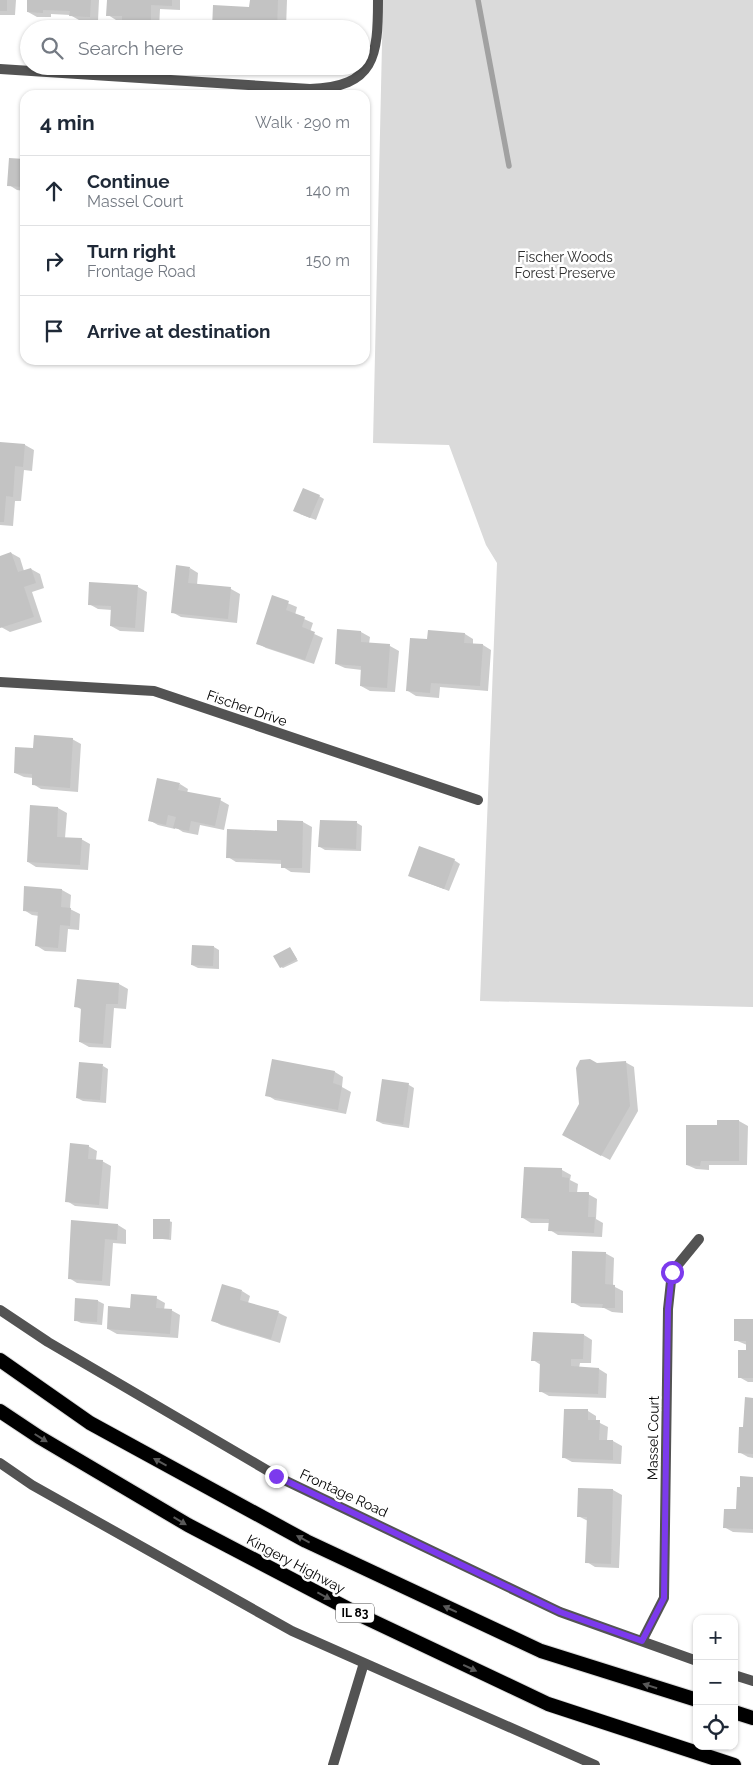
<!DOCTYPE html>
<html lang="en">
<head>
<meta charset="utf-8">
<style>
	body { margin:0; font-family:Raleway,sans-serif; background:#f2f2f3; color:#1f2937 }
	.controls { position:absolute; right:15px; bottom:15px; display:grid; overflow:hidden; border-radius:10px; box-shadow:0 1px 4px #0004 }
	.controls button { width:45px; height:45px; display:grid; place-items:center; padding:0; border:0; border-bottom:1px solid #e0e1e3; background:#fff; color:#1f2937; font:25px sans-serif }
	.stop { position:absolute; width:15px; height:15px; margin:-11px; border:4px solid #7c3aed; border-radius:50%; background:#fff }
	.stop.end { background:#7c3aed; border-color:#fff; box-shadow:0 1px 5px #0008 }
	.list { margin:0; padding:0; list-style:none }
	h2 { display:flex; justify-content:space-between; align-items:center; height:65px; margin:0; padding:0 20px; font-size:21px }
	h2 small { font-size:16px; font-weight:400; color:#747a83 }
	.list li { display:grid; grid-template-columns:32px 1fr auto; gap:15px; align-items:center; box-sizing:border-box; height:70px; padding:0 20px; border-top:1px solid #e0e1e3 }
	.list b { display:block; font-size:19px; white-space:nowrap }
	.list p { margin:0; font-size:16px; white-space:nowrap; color:#747a83 }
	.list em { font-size:16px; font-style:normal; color:#747a83 }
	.icon { flex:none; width:28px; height:28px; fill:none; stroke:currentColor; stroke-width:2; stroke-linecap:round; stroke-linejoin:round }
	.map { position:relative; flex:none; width:753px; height:1765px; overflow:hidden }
	.search { position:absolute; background:#fff; box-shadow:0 1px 4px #0004; left:20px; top:20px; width:350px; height:55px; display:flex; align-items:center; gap:12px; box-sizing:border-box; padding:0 18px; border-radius:28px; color:#747a83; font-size:19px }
	.panel { position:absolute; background:#fff; box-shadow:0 1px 4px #0004; left:20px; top:90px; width:350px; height:275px; border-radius:15px }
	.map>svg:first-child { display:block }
	.green { fill:#dadada }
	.shadow { fill:#0003 }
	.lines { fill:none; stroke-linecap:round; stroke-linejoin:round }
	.stream { stroke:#a1a1a1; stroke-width:5.5 }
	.building { fill:#c3c3c3 }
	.trunk-casing { stroke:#dbdbdb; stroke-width:16 }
	.minor { stroke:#535353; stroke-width:10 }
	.trunk { stroke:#000; stroke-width:14 }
	.oneway { fill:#595959 }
	.route { stroke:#7c3aed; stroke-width:6 }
	.labels { text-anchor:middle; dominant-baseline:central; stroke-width:5; stroke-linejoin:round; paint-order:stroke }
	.shield { fill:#fff; stroke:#4c4c4c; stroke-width:1 }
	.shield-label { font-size:12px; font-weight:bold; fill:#000 }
	.park-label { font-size:14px; fill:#313131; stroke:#fff }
	.street-label { font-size:14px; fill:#000; stroke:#fff }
</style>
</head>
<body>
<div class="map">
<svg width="753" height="1765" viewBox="0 0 753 1765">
	<rect width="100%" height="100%" fill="#fff"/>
	<path class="green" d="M383,0h370v1007l-273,-6 17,-438 -11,-18 -37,-100 -76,-2z"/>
	<path class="shadow" d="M0,0h16l-1,15h-15z
		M29,0h70l-1,21 -19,-1 -9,-5 -19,-1v3h-14l-9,-5z
		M108,0h72v10l-20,-1 -1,20h-28l-8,-5v-4h-7l-8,-5z
		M251,0h36l-1,29h-71l36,-21z
		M25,160v31l-8,-1 -8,-5z
		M0,443l25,2 9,5 -2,21 -8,-1 -3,31h-6l-2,25 -13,-1z
		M319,496l5,3 -8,21 -16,-6z
		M11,553l9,5 4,13 7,-2 9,5 4,14 -12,4 10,30 -32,10 -9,-5 -1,-4v-66z
		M190,568l8,5 -1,12 34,4 9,5 -3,29 -56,-6 -9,-5z
		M90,584l48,3 9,5 -3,40 -24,-1 -9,-5 1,-16 -14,-1 -9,-5z
		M273,597l24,10 -2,8 18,8 -3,9 13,6 -9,26 -48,-16 -9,-5z
		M338,630l23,2 9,5 -1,7 21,2 9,5 -4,41 -25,-1 -9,-5 1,-16 -17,-2 -9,-4z
		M465,634l8,5v5l10,1 8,5 -3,41 -48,-4 -1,11 -23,-2 -8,-5 20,-50z
		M72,739l9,5 -3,48 -37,-3 -8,-5v-6l-9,-1 -9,-4 20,-24z
		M180,784l8,5 -1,4 33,7 9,5 -5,25 -24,-5 -2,10 -15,-3 -8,-5v2l-17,-4 -9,-5z
		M31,806l27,2 9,5 -2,25 16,1 9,5 -2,26 -52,-3 -8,-5z
		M303,822l9,5 -2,46 -19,-1 -8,-5v-3l-47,-2 -8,-5 50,-25z
		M357,823l5,3 -1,25 -36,-1 -5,-3z
		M454,860l6,4 -11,27 -34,-13z
		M25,887l37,3 9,5 -1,14 10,5 -1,16 -11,-1 -2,23 -21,-1 -8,-5 2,-30 -7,-1 -8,-5z
		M214,947l5,3v19l-21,-1 -6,-3z
		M290,948l8,13 -15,7 -2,-1z
		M119,984l9,5 -2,20 -12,-1 -3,40 -22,-1 -9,-5 2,-32 -6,-4z
		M273,1060l62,12 8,5 -1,10 9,5 -5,22 -71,-14 -8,-5z
		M625,1062l9,5 4,44 -28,49 -38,-20 8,-36 17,-40z
		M103,1066l5,3 -2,34 -23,-2 -6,-3z
		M383,1081l26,4 5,3 -5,40 -26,-4 -6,-3z
		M739,1121l9,5 -1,39h-38v5l-13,-1 -9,-4 32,-38z
		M88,1146l9,5 -1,9 6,1 9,5 -3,43 -33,-3 -8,-5z
		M525,1168l37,2 9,5 -1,5 8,4 -1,9 11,1 9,5 -1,20 7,4 -1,14 -44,-2 -8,-5v-7h-19l-8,-5z
		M169,1221l3,1 -1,18 -17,-2z
		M118,1225l8,5v14l-13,-1 -3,43 -33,-3 -8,-5z
		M605,1253l9,5 -1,28 10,5v22l-11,-1 -8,-4 -23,-1 -9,-5z
		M242,1291l8,5 -2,7 31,10 8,4 -7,26 -59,-18 -9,-5z
		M156,1298l9,5 -1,7h7l9,5 -2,23 -61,-4 -9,-5 23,-20z
		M76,1300l22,1 6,3 -2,21 -21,-2 -6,-3z
		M753,1321v61h-5l-9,-5 8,-26v-6l-12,-5z
		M584,1335l8,5 -1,23h-11l-1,5 20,1 8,5 -1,24 -57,-2 -9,-5 1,-26 -8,-5z
		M753,1399v59l-5,-1 -9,-5z
		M588,1411l8,5v5l12,6 -1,14h6l9,5 -1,18 -49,-2 -9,-5z
		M753,1478v55l-20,-1 -9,-5 13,-16z
		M613,1490l9,5 -3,73 -24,-1 -8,-5 1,-41 -10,-5z"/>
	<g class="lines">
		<path class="stream" d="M478,0l31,166"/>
	</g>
	<path class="building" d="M0,0h7v11h-7z
		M27,0h64l-1,17 -21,-1 1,-5 -27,-1v3l-16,-1z
		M107,0h65v6l-21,-1v20h-29v-9h-16z
		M250,0h28l-1,29h-65l1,-24 36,2z
		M9,158l16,1v28l-18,-1z
		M0,442l25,2 -2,23 -8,-1 -2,31 -7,-1 -2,26h-4z
		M303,488l17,7 -10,23 -17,-7z
		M11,552l7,20 13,-4 5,15 -12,4 10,30 -34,11v-72z
		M176,565l14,2 -2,16 43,4 -3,32 -57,-6z
		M89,582l49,3 -3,43 -25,-2 1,-20 -23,-1z
		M272,595l17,6 -3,9 19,7 -3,10 13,5 -10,28 -49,-16z
		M337,629l24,2v11l29,2 -3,44 -27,-2 1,-20 -26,-2z
		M428,630l37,3 -1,10 19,1 -3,42 -49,-3 -1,10 -24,-2 4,-53 17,1z
		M34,735l39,3 -3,50 -38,-3v-11l-18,-1 1,-26 18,1z
		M157,778l23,5 -2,7 43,8 -6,28 -24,-5 -2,10 -16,-3 3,-11 -8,-2 -2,10 -18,-4z
		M30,805l28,2 -1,30 25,1 -2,27 -53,-3z
		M277,820l26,1 -1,47h-21v-8l-55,-2 1,-29 50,2z
		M320,820l37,1 -1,28 -38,-2z
		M419,846l36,13 -11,30 -36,-13z
		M24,886l38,3 -1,18 10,1 -1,18 -10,-1 -2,23 -23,-2 3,-34 -15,-1z
		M192,945l22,1 -1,20 -22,-1z
		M290,947l7,12 -17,9 -7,-12z
		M77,979l42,4 -1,21h-12l-3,40 -24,-2 2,-34 -7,-1z
		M272,1059l63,12 -2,12 9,3 -4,24 -73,-14z
		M590,1059l7,4 29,-2 4,45 -29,50 -39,-21 17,-31 -3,-36 4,-8z
		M79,1062l24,2 -3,36 -24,-2z
		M382,1079l27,4 -6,42 -27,-4z
		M717,1120h22v41h-38l-1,5 -14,-1v-40h31z
		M70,1143l19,2 -1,14 15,1 -4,45 -34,-3z
		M524,1167l38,1v9l7,1v14h20l-1,25h7l-1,16 -46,-2 1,-12 -28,-1z
		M153,1219h17l-1,20h-16z
		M71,1220l47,4 -1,16 -12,-1 -3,42 -34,-2z
		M572,1251l34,1 -1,32 10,1v23h-13l1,-4 -32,-1z
		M222,1284l20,6 -2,10 39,11 -8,28 -60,-18z
		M131,1294l26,2 -1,12 16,1 -2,25 -63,-5 1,-23 22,2z
		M75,1298l23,2 -1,22 -23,-1z
		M734,1319h19v59h-15v-28h8v-9h-12z
		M533,1332l51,2 -1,25h-12v7l28,2 -1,26 -59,-2 1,-31h-9z
		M745,1397l8,1v56l-15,-1 1,-26h4z
		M564,1409h24v11h12l-1,20h14v20l-51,-2z
		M740,1476l13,1v52l-30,-1 1,-19h12l1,-22h3z
		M578,1488l35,1 -2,75 -26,-1 2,-46h-10z"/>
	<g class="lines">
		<g class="trunk-casing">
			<path id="trunk" d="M0,1360l90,63 216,118 235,110 156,49
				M0,1411l39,26 149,88 174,91 186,88 186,61
				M734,1712l19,6"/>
		</g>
		<path class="minor" d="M0,69l310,20c65,-2 68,-33 68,-89
			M0,682l154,9 324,109
			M0,1310l48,32 234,137 278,133 137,49
			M0,1463l32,22 260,146 303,134
			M642,1641l22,-43 4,-289 4,-37 27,-33
			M734,1675l19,6
			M333,1765l31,-102"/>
		<use href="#trunk" class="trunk"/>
	</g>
	<defs><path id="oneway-solid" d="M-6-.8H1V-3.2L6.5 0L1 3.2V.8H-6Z" transform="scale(1.25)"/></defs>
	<g class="oneway">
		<use href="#oneway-solid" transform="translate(41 1438) rotate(32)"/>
		<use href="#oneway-solid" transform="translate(160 1462) rotate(-151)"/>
		<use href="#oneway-solid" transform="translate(180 1521) rotate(31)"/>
		<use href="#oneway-solid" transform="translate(303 1539) rotate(-152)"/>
		<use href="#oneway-solid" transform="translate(324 1596) rotate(28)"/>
		<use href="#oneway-solid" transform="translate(450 1609) rotate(-155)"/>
		<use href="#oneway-solid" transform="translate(470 1668) rotate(25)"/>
		<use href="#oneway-solid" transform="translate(650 1686) rotate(-162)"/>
	</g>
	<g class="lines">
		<path class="route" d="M276,1476l284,136 82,29 22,-43 4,-289 4,-37"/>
	</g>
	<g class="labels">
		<rect class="shield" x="336" y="1603.5" width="38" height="19" rx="4"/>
		<g class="shield-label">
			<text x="355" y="1613">IL 83</text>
		</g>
		<g class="park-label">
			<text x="565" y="257">Fischer Woods<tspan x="565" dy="16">Forest Preserve</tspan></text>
		</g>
		<g class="street-label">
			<text transform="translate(247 708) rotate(19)">Fischer Drive</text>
			<text transform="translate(653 1438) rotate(-89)">Massel Court</text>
			<text transform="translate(344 1493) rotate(25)">Frontage Road</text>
			<text transform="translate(296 1564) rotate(28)">Kingery Highway</text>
		</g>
	</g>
</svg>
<div class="controls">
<button>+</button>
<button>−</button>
<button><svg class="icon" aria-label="locate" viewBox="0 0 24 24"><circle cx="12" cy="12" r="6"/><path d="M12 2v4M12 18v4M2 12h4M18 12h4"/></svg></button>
</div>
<div class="stop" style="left:672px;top:1272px"></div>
<div class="stop end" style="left:276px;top:1476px"></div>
<div class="search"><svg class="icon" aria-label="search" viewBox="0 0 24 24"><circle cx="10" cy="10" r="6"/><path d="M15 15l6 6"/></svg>Search here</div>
<section class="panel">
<h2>4 min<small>Walk · 290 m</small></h2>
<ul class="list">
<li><svg class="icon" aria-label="ahead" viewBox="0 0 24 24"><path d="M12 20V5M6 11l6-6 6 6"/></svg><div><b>Continue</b><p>Massel Court</p></div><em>140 m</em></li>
<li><svg class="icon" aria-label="right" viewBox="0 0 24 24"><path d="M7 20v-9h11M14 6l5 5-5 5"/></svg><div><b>Turn right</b><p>Frontage Road</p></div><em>150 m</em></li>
<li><svg class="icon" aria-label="arrive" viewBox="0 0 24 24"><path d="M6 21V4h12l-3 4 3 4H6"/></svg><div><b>Arrive at destination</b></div></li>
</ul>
</section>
</div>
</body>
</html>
